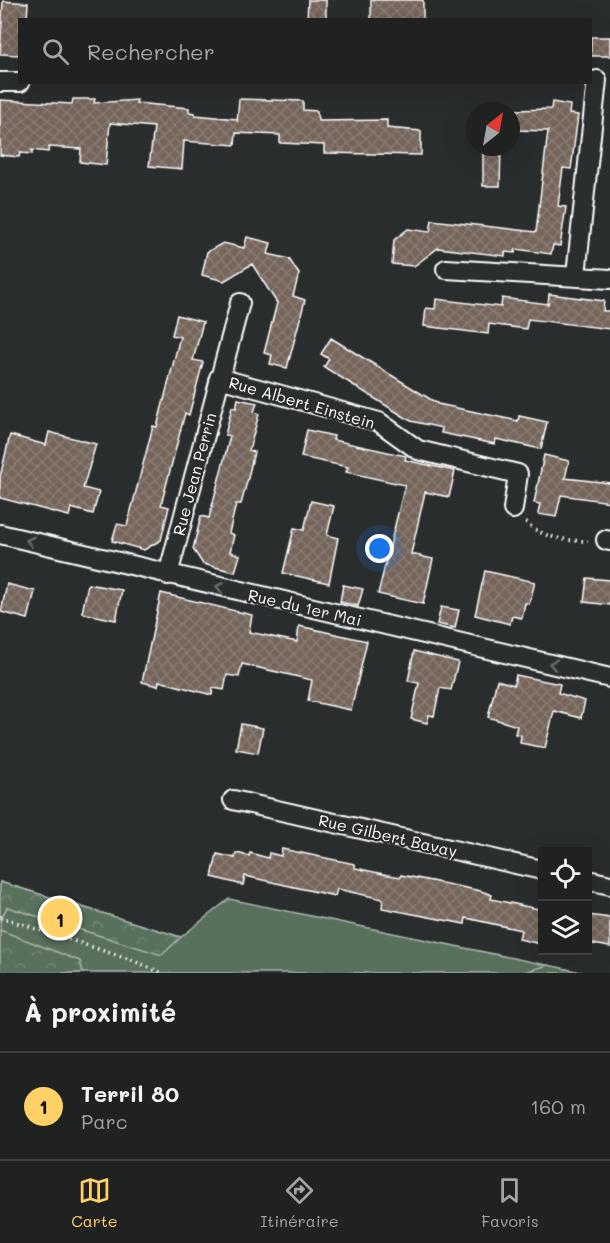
<!DOCTYPE html>
<html lang="fr">
<head>
<meta charset="utf-8">
<style>
	body { margin:0; font-family:Mali,sans-serif; background:#2d2f2f; color:#f1f3f6 }
	.controls { position:absolute; right:18px; bottom:18px; display:grid; overflow:hidden; border-radius:0px; box-shadow:0 6px 24px #0002 }
	.controls button { width:54px; height:54px; display:grid; place-items:center; padding:0; border:0; border-bottom:2px solid #3d3f40; background:#202222; color:#f1f3f6; font:30px sans-serif }
	.compass { position:absolute; left:466px; top:102px; width:54px; height:54px; border-radius:50%; background:#202222; box-shadow:0 6px 24px #0002; rotate:31deg }
	.you { position:absolute; left:380px; top:549px; width:21px; height:21px; margin:-15px; border:4px solid #fff; border-radius:50%; background:#1a73e8; box-shadow:0 0 0 9px #1a73e833 }
	.badge { display:grid; place-items:center; width:39px; height:39px; border-radius:50%; background:#ffd166; color:#111; font-size:20px; font-weight:700 }
	.pin { position:absolute; translate:-50% -50%; border:3px solid #fff; box-shadow:0 2px 6px #0006 }
	.list { margin:0; padding:0; list-style:none }
	h2 { display:flex; justify-content:space-between; align-items:center; height:78px; margin:0; padding:0 24px; font-size:26px }
	h2 small { font-size:20px; font-weight:400; color:#a2a4a5 }
	.list li { display:grid; grid-template-columns:39px 1fr auto; gap:18px; align-items:center; box-sizing:border-box; height:108px; padding:0 24px; border-top:2px solid #3d3f40 }
	.list b { display:block; font-size:22px; white-space:nowrap }
	.list p { margin:0; font-size:20px; white-space:nowrap; color:#a2a4a5 }
	.list em { font-size:20px; font-style:normal; color:#a2a4a5 }
	.icon { flex:none; width:33px; height:33px; fill:none; stroke:currentColor; stroke-width:2; stroke-linecap:round; stroke-linejoin:round }
	.map { position:relative; flex:none; width:610px; height:973px; overflow:hidden }
	.search { position:absolute; background:#202222; box-shadow:0 6px 24px #0002; left:18px; right:18px; top:18px; height:66px; display:flex; align-items:center; gap:15px; box-sizing:border-box; padding:0 21px; border-radius:0px; color:#a2a4a5; font-size:22px }
	.sheet { height:186px; background:#202222 }
	nav { display:flex; justify-content:space-around; align-items:center; box-sizing:border-box; height:84px; border-top:2px solid #3d3f40; background:#202222; font-size:16px; color:#a2a4a5 }
	nav a { display:grid; justify-items:center; gap:3px }
	nav .on { color:#ffd166 }
	.map>svg:first-child { display:block }
	.green { fill:#586f5c; stroke:#acb7ae; stroke-width:1.5 }
	.forest { fill:url(#forest-crowns); stroke:#acb7ae; stroke-width:1.5 }
	.building { fill:url(#building-cross-hatch); stroke:#fff; stroke-width:1.5 }
	.lines { fill:none; stroke-linecap:round; stroke-linejoin:round }
	.minor-casing { stroke:#fff; stroke-width:22 }
	.path { stroke:#fff; stroke-width:4; stroke-dasharray:1.5 4.5; stroke-linecap:butt }
	.minor { stroke:#2a2d2e; stroke-width:18 }
	.oneway { stroke:#6a6c6d }
	.labels { text-anchor:middle; dominant-baseline:central; stroke-width:4.5; stroke-linejoin:round; paint-order:stroke }
	.street-label { font-size:16px; fill:#fff; stroke:#2a2d2e }
</style>
</head>
<body>
<div class="map">
<svg width="610" height="973" viewBox="0 0 610 973">
	<defs>
		<pattern id="forest-crowns" width="20" height="18" patternUnits="userSpaceOnUse" patternTransform="scale(1.5)"><rect width="20" height="18" fill="#586f5c"/><path d="M2 6a3 3 0 1 1 6 0M12 15a3 3 0 1 1 6 0" fill="none" stroke="#718574"/></pattern>
		<pattern id="building-cross-hatch" width="8" height="8" patternUnits="userSpaceOnUse" patternTransform="scale(1.5)"><rect width="8" height="8" fill="#74655a"/><path d="M0 0l8 8M0 8l8-8" fill="none" stroke="#897c73"/></pattern>
	</defs>
	<rect width="100%" height="100%" fill="#2a2d2e"/>
	<filter id="ink" filterUnits="userSpaceOnUse"><feTurbulence type="fractalNoise" baseFrequency=".0167" numOctaves="2"/><feDisplacementMap in="SourceGraphic" scale="12" xChannelSelector="R" yChannelSelector="G"/><feConvolveMatrix kernelMatrix="1 2 1 2 8 2 1 2 1" color-interpolation-filters="sRGB"/></filter>
	<g filter="url(#ink)">
		<path class="green" d="M0,882l181,55 48,-38 356,74h-585z"/>
		<path class="forest" d="M0,882l13,4 168,51 -19,18 -155,-48 -7,15z
			M0,930l80,31 3,12h-83z
			M548,965l36,8h1h-63z"/>
		<path class="building" d="M308,0h18v20h-19z
			M371,0h52v20h-52z
			M3,1l25,2 -1,17h-7v35l-20,-1z
			M591,37h19v19h-19z
			M73,99h22l-1,4 43,-3 -1,3 53,5v4l6,1v2l42,4v3l2,-23 64,2v9l14,1 1,10 69,-1v8l34,3v24l-97,-2v-8l-44,-2v-8l-44,-2 -1,12 -51,-4 -2,28 -33,-3 5,-39 -44,-4 -4,42 -26,-3 1,-13 -32,-2 -1,5 -16,-2v4l-12,-1 -1,4 -19,-2v-55l72,4z
			M552,102l18,3 -1,9 9,1 -7,54 -8,-1 -5,38 8,1 -6,39 -7,-1 -2,9 -35,-5 -1,4 -10,-1v4l-67,-8 -24,18 -22,-2 2,-24 14,-11 22,3 2,-12 104,12 12,-101 -34,-1v-20l37,-1z
			M483,147h18l-1,39h-17z
			M247,237l24,6 -3,11 21,5 10,15 -6,22 12,4 -18,68 -17,-4 2,-9 -8,-2 13,-50 -25,-39 -28,17 -22,-6 5,-23 16,-9 21,5z
			M549,294l55,7 -1,10h7v18l-82,-10 -2,10 -37,-5 -1,10 -64,-8 2,-18 9,1 1,-10 65,8 1,-9 46,6z
			M177,315l26,7 -10,38 10,2 -14,53 -4,-2 -24,92 8,2 -8,33 -17,10 -32,-9 5,-17 10,2 26,-100 4,1 23,-90 -8,-2z
			M331,338l107,66 80,17 1,-5 28,6 -6,27 -45,-10 -1,5 -54,-11 1,-5 -31,-7 -87,-54 5,-8 -8,-5z
			M238,399l19,4 -3,9 5,2 -10,36 5,2 -6,26 -7,26h-5l-7,29 5,2 -4,17 10,3 -5,17 -32,-8 -10,-15 8,-33 8,2 21,-82 -5,-1 7,-28 4,1z
			M307,430l27,6 -1,4 73,16 -1,4 50,11 -6,26 -24,-5 -14,62 22,5 -10,45 -45,-10 27,-109 -59,-13 2,-5 -47,-10z
			M49,432l47,12 -13,44 16,4 -6,22 -22,-6 -2,8 -69,-18v-21l10,-42 36,10z
			M544,455l25,6 -4,17 45,5v19l-49,-7 -5,22 -18,-3 2,-10 -6,-1z
			M311,501l23,5 -7,29 11,3 -9,45 -46,-10 11,-45 10,2z
			M485,571l50,11 -6,22 -4,-1 -3,15 -10,-2 -2,8 -35,-9z
			M587,578l23,2v25l-26,-3z
			M7,584l28,7 -7,28 -27,-7z
			M88,584l34,6 -6,30 -34,-7z
			M343,585l20,4 -5,17 -18,-4z
			M161,593l91,22 -3,17 48,10 2,-16 68,15 -16,69 -43,-9 4,-21 -70,-16 -3,13 -12,-2 -3,15 -11,-2 -1,7 -53,-14 -1,5 -16,-4z
			M441,607l18,3 -4,18 -18,-4z
			M414,651l44,11 -7,28 -11,-2 -6,28 -5,-1 -2,8 -16,-4 8,-36 -11,-2z
			M516,675l44,9 -2,9 27,8 -4,17 -27,-7 -9,37 -25,-5 1,-8 -6,-1 2,-8 -29,-9 9,-37 17,5z
			M241,724l22,4 -5,25 -22,-4z
			M282,849l73,15v4l33,7 13,2v-2l80,16 11,4 -1,4 52,11 -3,34 -21,-5 2,-9 -55,-12 -1,6 -83,-16 1,-9 -46,-10 -2,7 -90,-20 -2,9 -31,-8 5,-23 18,4 1,-5 13,3 1,-3 18,5 1,-5 12,3z
			M588,915l22,3v29l-22,-4z"/>
		<g class="lines">
			<g class="minor-casing">
				<path id="minor" d="M0,82h20
					M446,269l164,10
					M576,275l21,-195
					M219,378l160,44 39,28 100,24 -5,35
					M0,534l610,144
					M606,540l4,1
					M168,575l72,-272
					M233,800l309,70
					M588,880l22,5"/>
			</g>
			<path class="path" d="M526,522c16,16 40,19 62,19
				M0,917l132,43 30,13"/>
			<use href="#minor" class="minor"/>
		</g>
		<defs><path id="oneway-chevron" d="M-2-3.5L2.5 0L-2 3.5" fill="none" stroke-width="1.6" stroke-linecap="round" stroke-linejoin="round" transform="scale(1.5)"/></defs>
		<g class="oneway">
			<use href="#oneway-chevron" transform="translate(30 541) rotate(-166)"/>
			<use href="#oneway-chevron" transform="translate(220 587) rotate(-167)"/>
			<use href="#oneway-chevron" transform="translate(553 664) rotate(-167)"/>
		</g>
	</g>
	<g class="labels">
		<g class="street-label">
			<text transform="translate(302 402) rotate(16)">Rue Albert Einstein</text>
			<text transform="translate(194 474) rotate(-75)">Rue Jean Perrin</text>
			<text transform="translate(305 607) rotate(13)">Rue du 1er Mai</text>
			<text transform="translate(388 835) rotate(13)">Rue Gilbert Bavay</text>
		</g>
	</g>
</svg>
<div class="controls">
<button><svg class="icon" aria-label="locate" viewBox="0 0 24 24"><circle cx="12" cy="12" r="6"/><path d="M12 2v4M12 18v4M2 12h4M18 12h4"/></svg></button>
<button><svg class="icon" aria-label="layers" viewBox="0 0 24 24"><path d="M12 4l9 5-9 5-9-5zM3 14l9 5 9-5"/></svg></button>
</div>
<svg class="compass" viewBox="-18 -18 36 36"><path d="M0-13l5 13h-10z" fill="#e53935"/><path d="M0 13l5-13h-10z" fill="#a2a4a5"/></svg>
<div class="you"></div>
<div class="pin badge" style="left:60px;top:918px">1</div>
<div class="search"><svg class="icon" aria-label="search" viewBox="0 0 24 24"><circle cx="10" cy="10" r="6"/><path d="M15 15l6 6"/></svg>Rechercher</div>
</div>
<section class="sheet">
<h2>À proximité<small></small></h2>
<ul class="list">
<li><span class="badge">1</span><div><b>Terril 80</b><p>Parc</p></div><em>160 m</em></li>
</ul>
</section>
<nav>
<a class="on"><svg class="icon" aria-label="map" viewBox="0 0 24 24"><path d="M3 6l6-2 6 2 6-2v14l-6 2-6-2-6 2zM9 4v14M15 6v14"/></svg>Carte</a>
<a><svg class="icon" aria-label="directions" viewBox="0 0 24 24"><path d="M12 3l9 9-9 9-9-9zM9 14v-3h6M13 9l2 2-2 2"/></svg>Itinéraire</a>
<a><svg class="icon" aria-label="saved" viewBox="0 0 24 24"><path d="M7 4h10v16l-5-4-5 4z"/></svg>Favoris</a>
</nav>
</body>
</html>
